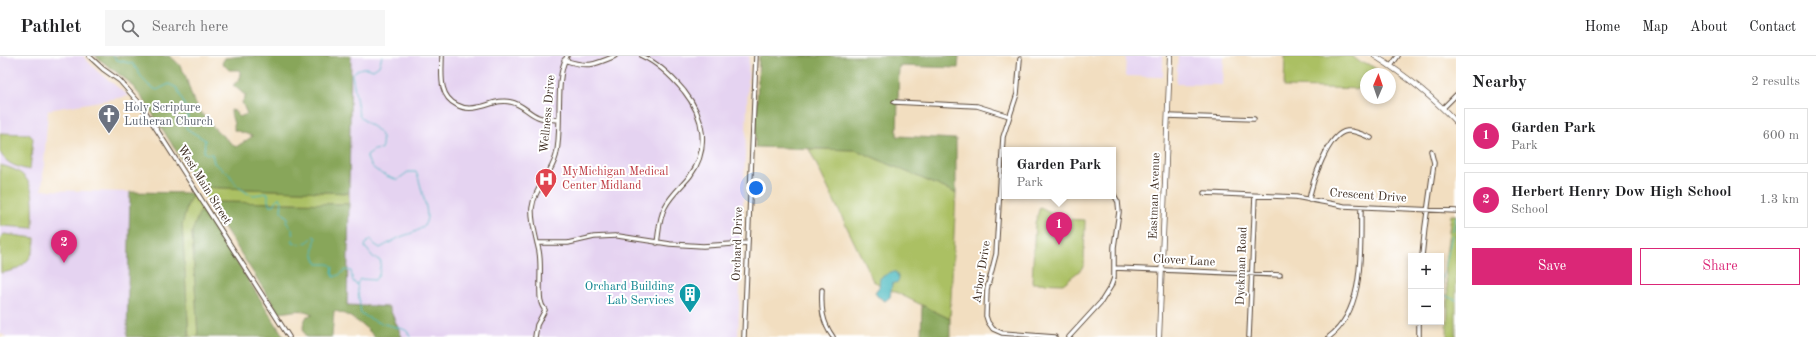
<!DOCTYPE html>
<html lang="en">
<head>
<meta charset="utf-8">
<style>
	body { margin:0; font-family:"Old Standard TT",serif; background:#f6f6f6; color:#202124 }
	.controls { position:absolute; right:12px; bottom:12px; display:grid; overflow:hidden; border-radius:0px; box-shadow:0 2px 6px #0003 }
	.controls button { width:36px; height:36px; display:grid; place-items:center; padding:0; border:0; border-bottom:1px solid #e0e0e0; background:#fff; color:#202124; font:20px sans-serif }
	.compass { position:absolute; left:1360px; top:12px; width:36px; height:36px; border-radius:50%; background:#fff; box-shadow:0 2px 6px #0003; rotate:2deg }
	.you { position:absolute; left:756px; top:132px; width:14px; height:14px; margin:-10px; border:3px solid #fff; border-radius:50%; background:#1a73e8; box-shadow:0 0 0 6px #1a73e833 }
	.badge { display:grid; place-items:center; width:26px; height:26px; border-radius:50%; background:#db2777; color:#fff; font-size:13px; font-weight:700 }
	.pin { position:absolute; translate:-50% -33px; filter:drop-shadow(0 1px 2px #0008) }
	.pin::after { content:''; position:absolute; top:21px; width:14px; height:12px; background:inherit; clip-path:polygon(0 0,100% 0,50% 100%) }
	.popup { position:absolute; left:1002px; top:91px; width:114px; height:52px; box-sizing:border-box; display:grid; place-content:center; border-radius:0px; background:#fff; filter:drop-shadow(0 1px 3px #0005); font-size:13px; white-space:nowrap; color:#757577 }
	.popup b { font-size:15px; color:#202124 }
	.popup::after { content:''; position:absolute; left:50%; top:100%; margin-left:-8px; border:8px solid transparent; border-top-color:#fff }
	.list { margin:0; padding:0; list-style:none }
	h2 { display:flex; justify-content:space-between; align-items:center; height:52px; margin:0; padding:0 16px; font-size:17px }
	h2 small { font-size:13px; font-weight:400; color:#757577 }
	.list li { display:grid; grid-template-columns:26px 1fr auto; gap:12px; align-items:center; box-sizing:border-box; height:56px; margin:0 8px 8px; padding:0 8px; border:1px solid #e0e0e0; border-radius:0px }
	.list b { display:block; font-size:15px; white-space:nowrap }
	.list p { margin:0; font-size:13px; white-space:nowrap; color:#757577 }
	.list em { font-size:13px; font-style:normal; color:#757577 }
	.actions { display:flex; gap:8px; padding:12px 16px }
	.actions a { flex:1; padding:9px 0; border:1px solid #db2777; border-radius:0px; text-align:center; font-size:14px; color:#db2777 }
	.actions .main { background:#db2777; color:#fff }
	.icon { flex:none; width:22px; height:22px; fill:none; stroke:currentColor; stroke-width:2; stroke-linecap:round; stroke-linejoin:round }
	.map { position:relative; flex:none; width:1456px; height:281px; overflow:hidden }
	header { display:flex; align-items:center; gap:24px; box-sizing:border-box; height:56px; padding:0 20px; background:#fff; border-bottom:1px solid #e0e0e0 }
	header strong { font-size:19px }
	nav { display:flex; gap:22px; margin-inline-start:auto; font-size:14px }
	.search { width:280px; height:36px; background:#f6f6f6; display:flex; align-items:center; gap:10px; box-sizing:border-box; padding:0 14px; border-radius:0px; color:#757577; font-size:15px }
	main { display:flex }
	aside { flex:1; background:#fff }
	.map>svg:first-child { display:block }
	.built { fill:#e5d3f1 }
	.green { fill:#abc064; stroke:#737541 }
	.forest { fill:#88a65a; stroke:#62683c }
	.water { fill:#4ab9c0; stroke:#42726f }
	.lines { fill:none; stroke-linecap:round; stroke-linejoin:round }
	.stream { stroke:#4ab9c0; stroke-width:1 }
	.minor-casing { stroke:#564536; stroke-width:5.5 }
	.major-casing { stroke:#564536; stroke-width:6 }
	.minor { stroke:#fff; stroke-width:3.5 }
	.major { stroke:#fff; stroke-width:4.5 }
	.labels { text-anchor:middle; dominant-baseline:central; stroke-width:4; stroke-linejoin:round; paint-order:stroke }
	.worship-label { font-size:12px; fill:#5b616d; stroke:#fff; text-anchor:start }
	.street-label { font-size:12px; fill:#3b2a1e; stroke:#fff }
	.health-label { font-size:12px; fill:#be3a42; stroke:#fff; text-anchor:start }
	.culture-label { font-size:12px; fill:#0d838f; stroke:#fff; text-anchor:end }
</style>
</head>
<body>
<header>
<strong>Pathlet</strong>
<div class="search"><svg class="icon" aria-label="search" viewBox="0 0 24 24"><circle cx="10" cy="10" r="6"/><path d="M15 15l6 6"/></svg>Search here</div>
<nav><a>Home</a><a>Map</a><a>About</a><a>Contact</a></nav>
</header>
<main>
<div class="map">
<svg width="1456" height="281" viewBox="0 0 1456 281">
	<rect width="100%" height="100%" fill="#fff"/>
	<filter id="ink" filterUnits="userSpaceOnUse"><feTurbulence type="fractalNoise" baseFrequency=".025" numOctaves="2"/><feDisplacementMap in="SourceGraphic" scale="8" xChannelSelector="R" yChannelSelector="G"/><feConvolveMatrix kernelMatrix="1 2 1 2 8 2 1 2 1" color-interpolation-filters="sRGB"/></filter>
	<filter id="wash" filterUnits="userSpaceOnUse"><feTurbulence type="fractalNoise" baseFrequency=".012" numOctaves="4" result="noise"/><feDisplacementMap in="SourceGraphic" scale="16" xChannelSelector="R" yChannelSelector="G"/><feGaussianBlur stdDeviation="0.9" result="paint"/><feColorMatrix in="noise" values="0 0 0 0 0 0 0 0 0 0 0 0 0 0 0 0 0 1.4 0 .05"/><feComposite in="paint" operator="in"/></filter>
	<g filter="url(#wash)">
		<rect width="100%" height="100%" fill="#f2dec0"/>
		<path class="built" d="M0,0h83l14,15 32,25 -81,14 -6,80 88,2 -3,145h-121l-6,-4z
			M351,0h398l-11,281h-336l-13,-30 -42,-2z
			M1126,0h37v21l-38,-1z
			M1178,0h46l-1,29 -47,-1z"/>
		<path class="green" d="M1285,0h67l9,7 8,1 14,10h-17v15l-82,-2z
			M0,77l29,1 4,4 -3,32c-11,-2 -25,-6 -30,-18 0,-5 0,-14 0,-19z
			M809,93l47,1 100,43 -6,126 -77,-38z
			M0,109c38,8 33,31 33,63l-33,-2z
			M199,131l150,6v11l-133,-2 -4,6z
			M193,137l12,18 -6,3 -7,18 6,105h-9l-7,-112 6,-22z
			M1040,151l25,12 20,1 -1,47 -21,17 -31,-1 3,-60z
			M1451,159h5v122h-9l1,-41 -3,-33z
			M4,178l31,4c0,22 -14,32 -34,35l-1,-35z"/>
		<path class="forest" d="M95,0h74c22,14 16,32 28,50 10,17 24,29 39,41l17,-11 -19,-6c1,-8 -3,-12 -3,-20l4,1 4,6 8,-3 -5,-12 4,-6 -13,-11 6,-5 2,-5 -2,-5h-10l-7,-7 3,-5 18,-2h74l2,1 32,-1 -2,137 -150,-6 -55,-87 -16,-19z
			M759,0h200l-1,12 -59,-2 -2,70 59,3v54l-100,-43 -101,-3z
			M130,136l63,1 -5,10 -6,22 7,112h-62z
			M216,146l133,2 -2,101 42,2 13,30h-28c-6,-10 -28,-25 -40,-26l-2,26h-26c-4,-9 -4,-12 1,-21l6,-1c-10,-8 -22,-3 -34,-2l-67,-105 1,-4z
			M205,155l79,126h-86l-6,-105 7,-19z
			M922,249l28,14v18h-29z"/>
		<path class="water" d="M891,216h5l3,7 -1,3 -6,2 -2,13 -5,4 -8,-5 -2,-4 4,-5 1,-9z"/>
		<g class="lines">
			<path class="stream" d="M113,0l4,4 16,4c8,11 11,21 24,26l12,-6 8,4 11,25 -2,15c6,5 12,7 19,12l-1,12 3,2h5l2,9 15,11 8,12 10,7 7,2 14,-2v8l2,4h4l4,-7h2l2,3 -1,10 7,7 -2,4 6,7 1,13c9,4 15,1 21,-6l2,2c-3,10 -4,17 2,26h11l4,3 -1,5 2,5 5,-2 6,-5 6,1 2,11 4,2
				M382,0l-3,10 -6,4c-9,-4 -14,-2 -21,4l7,41c8,12 29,14 22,34l-7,1 -7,5c0,14 19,21 30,25l11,-8h8c4,9 5,17 8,27 7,25 2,30 -21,37 -8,3 -15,8 -23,12l-6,-4 -3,-5 -5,4 -1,4 8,10 8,4 -2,14 -4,5 -15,-1 -3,5 4,30 16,8 26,7 4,2 3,6
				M1456,160l-14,66 -1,12 15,6"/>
		</g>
	</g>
	<g filter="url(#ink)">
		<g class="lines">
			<g class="minor-casing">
				<path id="minor" d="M89,0l14,13 17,12 21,24 148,232
					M442,0c0,18 -4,40 15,49 7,4 14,4 22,2 11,-2 20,-8 32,-5 11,2 17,11 27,15 7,3 14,2 21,3
					M642,0c16,7 31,22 42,35 20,25 26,58 6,85 -8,10 -19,19 -25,31 -6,11 -6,24 -8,36
					M1020,3l-3,35 -14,43 -7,117 -9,35 -1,27 2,6 5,7 9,4 53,4
					M564,4c24,8 30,5 51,-4
					M1391,10l7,-10
					M894,46l83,4 32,10
					M1443,52l13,-13
					M1168,60l86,3
					M1204,137l92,4 48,9 112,5
					M1309,144c3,-17 19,-67 38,-69 8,-1 17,4 24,7
					M618,180l52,8 33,2 45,-3
					M537,187h31l26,-6 21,-1
					M1422,200l3,-29 9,-64 -3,-12
					M1115,212l165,7
					M822,234c-1,18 0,32 11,47
					M535,281l2,-12 8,-15c-6,-7 -5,-16 -5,-26 0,-11 1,-22 -1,-33 -3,-14 -8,-29 -7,-43 2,-19 19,-33 24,-52 7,-28 -2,-77 11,-100
					M744,281l12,-281
					M1069,281l32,-35 10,-16 3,-8v-31l5,-35 -1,-10 -5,-9
					M1249,281l6,-141
					M1329,281c37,-28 31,-89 32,-130
					M1419,281v-15"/>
			</g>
			<g class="major-casing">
				<path id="major" d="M1375,0c30,19 57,40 81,66
					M1159,281l11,-281"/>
			</g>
			<use href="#minor" class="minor"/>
			<use href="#major" class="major"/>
		</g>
	</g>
	<defs>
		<g id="church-pin" transform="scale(1.15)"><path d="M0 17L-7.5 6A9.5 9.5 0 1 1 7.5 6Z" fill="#6b7280" stroke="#fff"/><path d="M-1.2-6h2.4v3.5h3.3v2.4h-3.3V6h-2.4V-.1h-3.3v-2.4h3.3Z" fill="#fff"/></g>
		<g id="hospital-pin" transform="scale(1.15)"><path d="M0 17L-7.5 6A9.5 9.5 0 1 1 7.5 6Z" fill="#e0444e" stroke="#fff"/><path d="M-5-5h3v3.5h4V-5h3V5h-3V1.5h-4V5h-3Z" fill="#fff"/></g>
		<g id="building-pin" transform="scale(1.15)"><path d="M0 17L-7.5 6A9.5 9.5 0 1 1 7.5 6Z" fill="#0f9aa8" stroke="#fff"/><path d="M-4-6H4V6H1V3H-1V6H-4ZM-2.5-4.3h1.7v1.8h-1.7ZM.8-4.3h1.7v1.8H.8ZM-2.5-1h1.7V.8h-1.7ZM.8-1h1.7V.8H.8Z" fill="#fff"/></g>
	</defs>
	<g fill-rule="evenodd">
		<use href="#church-pin" x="109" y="59"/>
		<use href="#hospital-pin" x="546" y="123"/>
		<use href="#building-pin" x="690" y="238"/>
	</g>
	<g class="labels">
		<g class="worship-label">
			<text x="124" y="52">Holy Scripture<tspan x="124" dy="14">Lutheran Church</tspan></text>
		</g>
		<g class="street-label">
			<text transform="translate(548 58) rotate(-85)">Wellness Drive</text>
			<text transform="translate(204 129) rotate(58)">West Main Street</text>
			<text transform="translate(1155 140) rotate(-88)">Eastman Avenue</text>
			<text transform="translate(1368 140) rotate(4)">Crescent Drive</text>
			<text transform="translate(738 188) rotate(-88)">Orchard Drive</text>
			<text transform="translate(1184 205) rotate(3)">Clover Lane</text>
			<text transform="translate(1242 210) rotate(-88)">Dyckman Road</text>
			<text transform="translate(982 216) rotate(-81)">Arbor Drive</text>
		</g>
		<g class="health-label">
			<text x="562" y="116">MyMichigan Medical<tspan x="562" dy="14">Center Midland</tspan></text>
		</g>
		<g class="culture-label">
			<text x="674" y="231">Orchard Building<tspan x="674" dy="14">Lab Services</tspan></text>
		</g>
	</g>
</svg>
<div class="controls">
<button>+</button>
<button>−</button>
</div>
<svg class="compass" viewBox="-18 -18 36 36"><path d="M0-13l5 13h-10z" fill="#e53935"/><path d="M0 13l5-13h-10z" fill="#757577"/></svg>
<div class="you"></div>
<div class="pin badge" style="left:1059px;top:189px">1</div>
<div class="popup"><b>Garden Park</b>Park</div>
<div class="pin badge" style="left:64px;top:207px">2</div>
</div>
<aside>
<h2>Nearby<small>2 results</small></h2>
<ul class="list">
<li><span class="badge">1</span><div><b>Garden Park</b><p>Park</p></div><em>600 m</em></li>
<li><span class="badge">2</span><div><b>Herbert Henry Dow High School</b><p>School</p></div><em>1.3 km</em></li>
</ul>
<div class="actions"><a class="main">Save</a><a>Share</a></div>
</aside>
</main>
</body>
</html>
